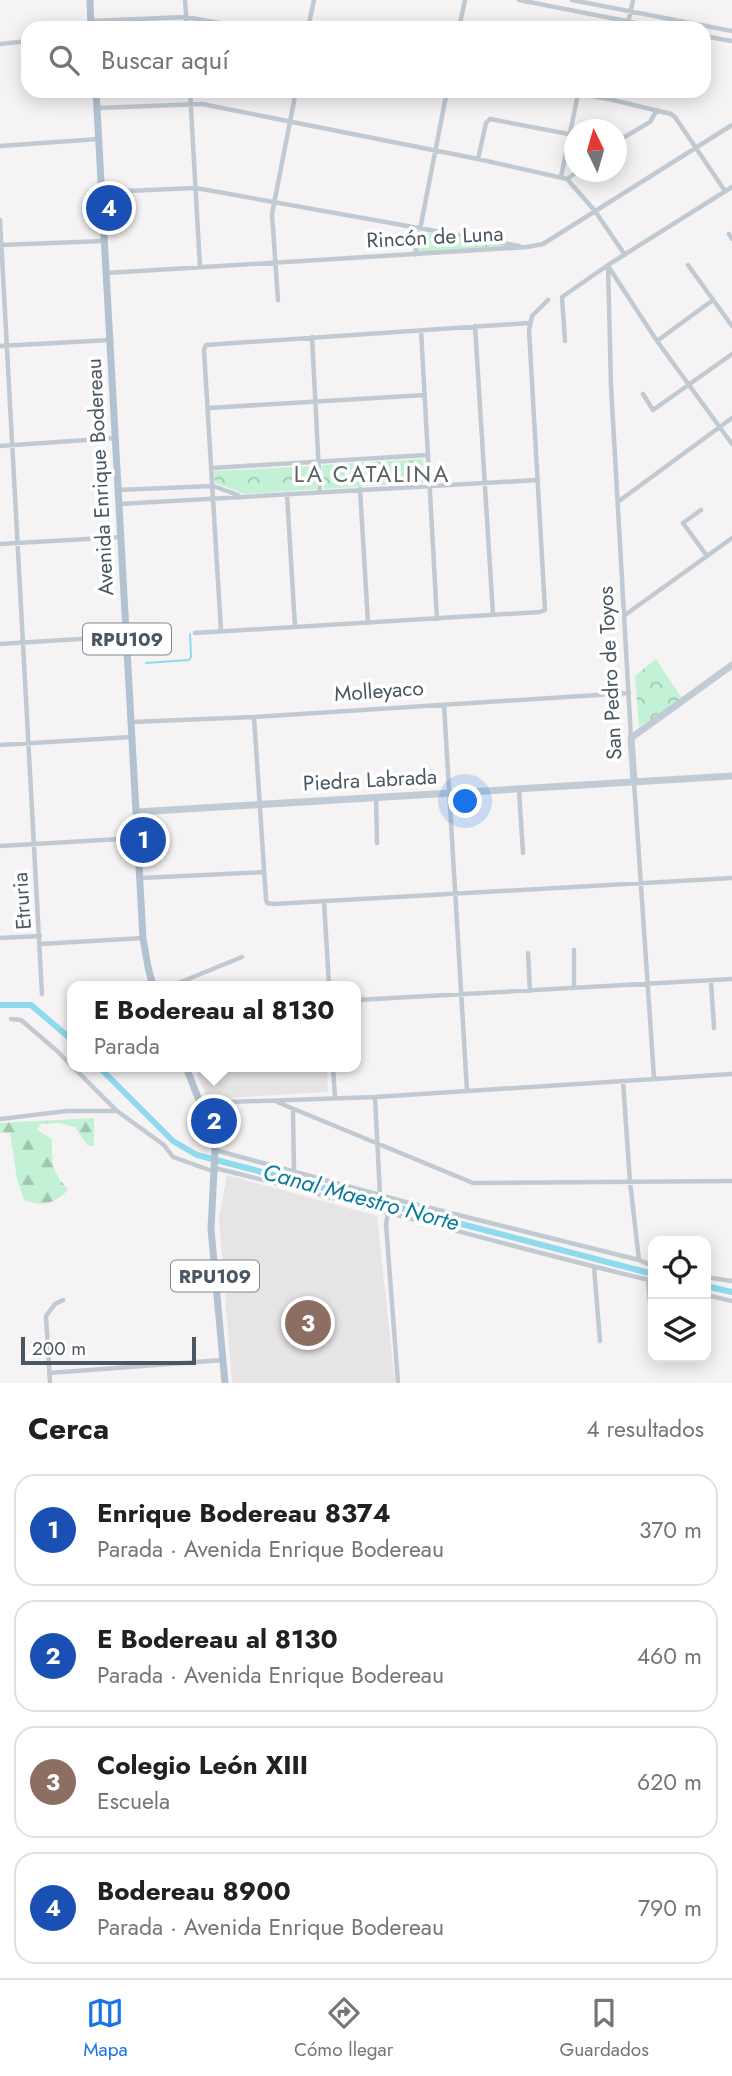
<!DOCTYPE html>
<html lang="es">
<head>
<meta charset="utf-8">
<style>
	body { margin:0; font-family:Jost,sans-serif; background:#f6f6f6; color:#202124 }
	.controls { position:absolute; right:21px; bottom:21px; display:grid; overflow:hidden; border-radius:14px; box-shadow:0 4px 18px #0003 }
	.controls button { width:63px; height:63px; display:grid; place-items:center; padding:0; border:0; border-bottom:2px solid #e0e0e0; background:#fff; color:#202124; font:35px sans-serif }
	.compass { position:absolute; left:564px; top:119px; width:63px; height:63px; border-radius:50%; background:#fff; box-shadow:0 4px 18px #0003; rotate:355deg }
	.scale { position:absolute; left:21px; bottom:18px; width:175px; box-sizing:border-box; padding-left:7px; border:4px solid #4a5661; border-top:0; font-size:19px; line-height:24px; white-space:nowrap; color:#4a5661; -webkit-text-stroke:5px #fff; paint-order:stroke }
	.you { position:absolute; left:466px; top:802px; width:24px; height:24px; margin:-18px; border:5px solid #fff; border-radius:50%; background:#1a73e8; box-shadow:0 0 0 10px #1a73e833 }
	.badge { display:grid; place-items:center; width:46px; height:46px; border-radius:50%; background:#1a73e8; color:#fff; font-size:23px; font-weight:700 }
	.pin { position:absolute; translate:-50% -50%; border:4px solid #fff; box-shadow:0 2px 7px #0006 }
	.popup { position:absolute; left:67px; top:981px; width:294px; height:91px; box-sizing:border-box; display:grid; place-content:center; border-radius:14px; background:#fff; filter:drop-shadow(0 2px 5px #0005); font-size:23px; white-space:nowrap; color:#757577 }
	.popup b { font-size:26px; color:#202124 }
	.popup::after { content:''; position:absolute; left:50%; top:100%; margin-left:-14px; border:14px solid transparent; border-top-color:#fff }
	.list { margin:0; padding:0; list-style:none }
	h2 { display:flex; justify-content:space-between; align-items:center; height:91px; margin:0; padding:0 28px; font-size:30px }
	h2 small { font-size:23px; font-weight:400; color:#757577 }
	.list li { display:grid; grid-template-columns:46px 1fr auto; gap:21px; align-items:center; box-sizing:border-box; height:112px; margin:0 14px 14px; padding:0 14px; border:2px solid #e0e0e0; border-radius:21px }
	.list b { display:block; font-size:26px; white-space:nowrap }
	.list p { margin:0; font-size:23px; white-space:nowrap; color:#757577 }
	.list em { font-size:23px; font-style:normal; color:#757577 }
	.icon { flex:none; width:38px; height:38px; fill:none; stroke:currentColor; stroke-width:2; stroke-linecap:round; stroke-linejoin:round }
	.map { position:relative; flex:none; width:732px; height:1383px; overflow:hidden }
	.search { position:absolute; background:#fff; box-shadow:0 4px 18px #0003; left:21px; right:21px; top:21px; height:77px; display:flex; align-items:center; gap:18px; box-sizing:border-box; padding:0 24px; border-radius:21px; color:#757577; font-size:26px }
	.sheet { height:595px; background:#fff }
	nav { display:flex; justify-content:space-around; align-items:center; box-sizing:border-box; height:98px; border-top:2px solid #e0e0e0; background:#fff; font-size:19px; color:#757577 }
	nav a { display:grid; justify-items:center; gap:4px }
	nav .on { color:#1a73e8 }
	.map>svg:first-child { display:block }
	.education { fill:#e6e4e5 }
	.forest { fill:url(#forest-firs) }
	.park { fill:url(#park-crowns) }
	.lines { fill:none; stroke-linecap:round; stroke-linejoin:round }
	.stream { stroke:#90daee; stroke-width:2 }
	.canal { stroke:#90daee; stroke-width:6 }
	.minor { stroke:#c1cad2; stroke-width:4.5 }
	.secondary { stroke:#c1cbd6; stroke-width:7 }
	.primary { stroke:#b3c2d1; stroke-width:7 }
	.labels { text-anchor:middle; dominant-baseline:central; stroke-width:7; stroke-linejoin:round; paint-order:stroke }
	.shield { fill:#fff; stroke:#808990; stroke-width:2 }
	.shield-label { font-size:19px; font-weight:bold; fill:#4a5661 }
	.street-label { font-size:21px; fill:#4a5661; stroke:#fff }
	.neighbourhood-label { font-size:23px; letter-spacing:2px; fill:#5f6368; stroke:#fff }
	.water-label { font-size:23px; font-style:italic; fill:#0c7c9b; stroke:#fff }
</style>
</head>
<body>
<div class="map">
<svg width="732" height="1383" viewBox="0 0 732 1383">
	<defs>
		<pattern id="forest-firs" width="22" height="20" patternUnits="userSpaceOnUse" patternTransform="scale(1.75)"><rect width="22" height="20" fill="#c3f1d5"/><path d="M5 1l3.5 6h-7zM16 11l3.5 6h-7z" fill="#a0c6b0"/></pattern>
		<pattern id="park-crowns" width="20" height="18" patternUnits="userSpaceOnUse" patternTransform="scale(1.75)"><rect width="20" height="18" fill="#c3f1d5"/><path d="M2 6a3 3 0 1 1 6 0M12 15a3 3 0 1 1 6 0" fill="none" stroke="#a0c6b0"/></pattern>
	</defs>
	<rect width="100%" height="100%" fill="#f5f3f3"/>
	<path class="education" d="M194,1067h133l1,25 -120,7z
		M227,1175l150,41 18,167h-163l-13,-164z"/>
	<path class="forest" d="M94,1118v28l-7,-1 -12,-18 -16,-4 -19,1 -3,6 15,9c0,26 -1,30 16,51 -14,14 -25,17 -44,10l-7,-21 -7,-46h-10v-10z"/>
	<path class="park" d="M417,231l102,17 -106,5z
		M423,459l2,23 -101,7 -2,-24z
		M316,466l1,23 -72,5 -30,-11 -1,-12z
		M656,659l27,41 -44,27 -4,-51z"/>
	<g class="lines">
		<path class="stream" d="M146,663l43,-3 2,-3 -1,-23"/>
		<path class="canal" d="M0,1005h31l41,35
			M99,1067l74,74 24,14 456,119
			M706,1286l26,6"/>
		<path class="minor" d="M185,0l2,28
			M519,0l143,28
			M572,0l160,31
			M91,21l95,-4 61,11
			M308,28l6,-28
			M459,28l6,-28
			M627,28l6,-28
			M704,36l28,5
			M0,44l28,-3
			M190,91l10,176
			M565,91l48,9 58,14 4,3 50,74
			M97,108l105,-4 276,55 89,20 10,-7
			M616,142l34,-20 7,-12
			M0,146l99,-7
			M478,159l8,-36 4,-4 84,16
			M561,177l17,-83
			M567,179l28,32 30,44
			M102,192l94,-4 323,58
			M0,220l42,774
			M729,234l3,5
			M0,245l104,-4
			M415,255l32,-164
			M608,265l3,121 20,352
			M688,265l44,61
			M608,266l49,75 75,103
			M107,273l420,-26 16,-3 189,-119
			M278,300l-6,-86 24,-123
			M475,326l18,289
			M421,330l16,289
			M312,337l8,155
			M565,341l-3,-44 46,-32 124,-78
			M657,341l56,-41
			M0,346l110,-6
			M643,394l10,16 79,-56
			M208,408l217,-13
			M0,446l115,-8
			M212,468l215,-13
			M360,489l8,134
			M118,490l95,-4 25,9
			M287,494l8,133
			M619,501l113,-83
			M119,504l419,-24
			M701,510l-18,13 24,33
			M0,544l121,-7
			M625,615l107,-77
			M221,631l-17,-281 2,-5 323,-22
			M195,633l345,-21 5,-2 -16,-280 3,-14 16,-16
			M0,644l127,-8
			M444,705l23,386
			M254,717l12,182 1,4 6,1 459,-26
			M132,722l122,-5 375,-24
			M0,745l132,-8
			M634,782l20,296
			M519,790l4,63
			M376,797l1,46
			M0,846l138,-8
			M140,878l124,-6
			M324,901l5,85
			M0,938l40,-2
			M40,944l103,-6
			M574,950v38
			M528,953l2,38
			M711,981l3,47
			M171,986l71,-29
			M356,1000l376,-21
			M11,1019l10,1 35,30 61,61 47,34 9,12 42,15
			M333,1067l2,31
			M623,1081l7,101 9,78
			M375,1097l5,98
			M277,1102l196,81 259,-2
			M201,1103l174,-6 357,-23
			M293,1109l1,64
			M0,1119l67,-8h49
			M215,1150l187,51 237,59 14,6
			M215,1168c147,36 291,78 438,113
			M388,1213l-2,11 12,159
			M594,1267l6,74
			M706,1277l26,4
			M648,1280l5,57
			M706,1295l26,6
			M49,1373l174,-13
			M50,1383l-4,-67 9,-12 8,-4"/>
		<path class="secondary" d="M634,782l-3,-44 101,-73
			M136,812l596,-36"/>
		<path class="primary" d="M90,0l1,28
			M96,91l47,847 5,29 5,19
			M186,1067l25,64 4,19 -4,79 14,154"/>
	</g>
	<g class="labels">
		<g class="shield">
			<rect x="83" y="623.5" width="88" height="31" rx="5"/>
			<rect x="171" y="1260.5" width="88" height="31" rx="5"/>
		</g>
		<g class="shield-label">
			<text x="127" y="639">RPU109</text>
			<text x="215" y="1276">RPU109</text>
		</g>
		<g class="street-label">
			<text transform="translate(435 237) rotate(-3)">Rincón de Luna</text>
			<text transform="translate(100 477) rotate(-93)">Avenida Enrique Bodereau</text>
			<text transform="translate(610 673) rotate(-93)">San Pedro de Toyos</text>
			<text transform="translate(379 691) rotate(-4)">Molleyaco</text>
			<text transform="translate(370 780) rotate(-3)">Piedra Labrada</text>
			<text transform="translate(22 901) rotate(-94)">Etruria</text>
		</g>
		<g class="neighbourhood-label">
			<text x="372" y="474">LA CATALINA</text>
		</g>
		<g class="water-label">
			<text transform="translate(361 1197) rotate(15)">Canal Maestro Norte</text>
		</g>
	</g>
</svg>
<div class="controls">
<button><svg class="icon" aria-label="locate" viewBox="0 0 24 24"><circle cx="12" cy="12" r="6"/><path d="M12 2v4M12 18v4M2 12h4M18 12h4"/></svg></button>
<button><svg class="icon" aria-label="layers" viewBox="0 0 24 24"><path d="M12 4l9 5-9 5-9-5zM3 14l9 5 9-5"/></svg></button>
</div>
<svg class="compass" viewBox="-18 -18 36 36"><path d="M0-13l5 13h-10z" fill="#e53935"/><path d="M0 13l5-13h-10z" fill="#757577"/></svg>
<div class="scale">200 m</div>
<div class="you"></div>
<div class="pin badge" style="left:143px;top:840px;background:#1a4fb4">1</div>
<div class="pin badge" style="left:214px;top:1121px;background:#1a4fb4">2</div>
<div class="popup"><b>E Bodereau al 8130</b>Parada</div>
<div class="pin badge" style="left:308px;top:1323px;background:#8d6e63">3</div>
<div class="pin badge" style="left:109px;top:208px;background:#1a4fb4">4</div>
<div class="search"><svg class="icon" aria-label="search" viewBox="0 0 24 24"><circle cx="10" cy="10" r="6"/><path d="M15 15l6 6"/></svg>Buscar aquí</div>
</div>
<section class="sheet">
<h2>Cerca<small>4 resultados</small></h2>
<ul class="list">
<li><span class="badge" style="background:#1a4fb4">1</span><div><b>Enrique Bodereau 8374</b><p>Parada · Avenida Enrique Bodereau</p></div><em>370 m</em></li>
<li><span class="badge" style="background:#1a4fb4">2</span><div><b>E Bodereau al 8130</b><p>Parada · Avenida Enrique Bodereau</p></div><em>460 m</em></li>
<li><span class="badge" style="background:#8d6e63">3</span><div><b>Colegio León XIII</b><p>Escuela</p></div><em>620 m</em></li>
<li><span class="badge" style="background:#1a4fb4">4</span><div><b>Bodereau 8900</b><p>Parada · Avenida Enrique Bodereau</p></div><em>790 m</em></li>
</ul>
</section>
<nav>
<a class="on"><svg class="icon" aria-label="map" viewBox="0 0 24 24"><path d="M3 6l6-2 6 2 6-2v14l-6 2-6-2-6 2zM9 4v14M15 6v14"/></svg>Mapa</a>
<a><svg class="icon" aria-label="directions" viewBox="0 0 24 24"><path d="M12 3l9 9-9 9-9-9zM9 14v-3h6M13 9l2 2-2 2"/></svg>Cómo llegar</a>
<a><svg class="icon" aria-label="saved" viewBox="0 0 24 24"><path d="M7 4h10v16l-5-4-5 4z"/></svg>Guardados</a>
</nav>
</body>
</html>
